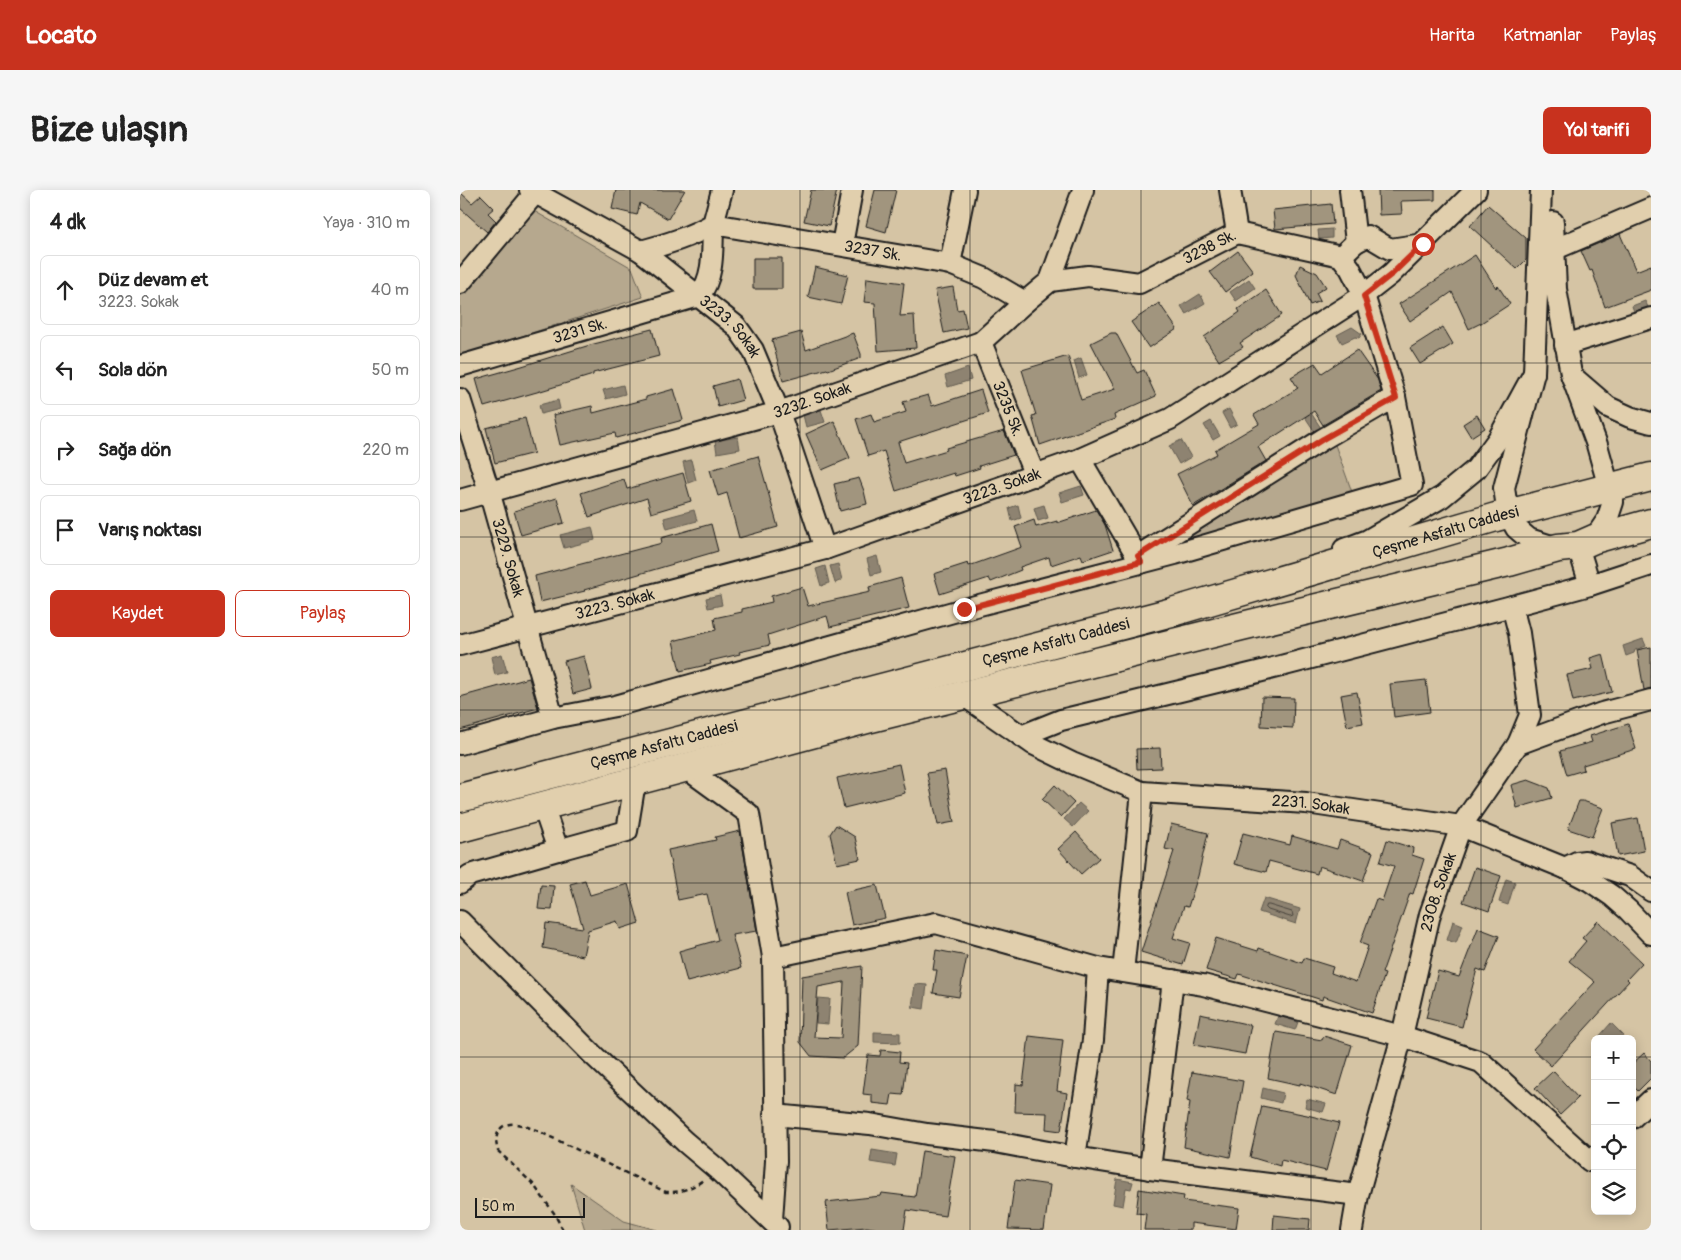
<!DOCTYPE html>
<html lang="tr">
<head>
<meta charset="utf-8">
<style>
	body { margin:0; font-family:Pangolin,sans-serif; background:#f6f6f6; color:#222 }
	.controls { position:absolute; right:15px; bottom:15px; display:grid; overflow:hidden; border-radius:8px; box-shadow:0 2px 12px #0003 }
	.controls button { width:45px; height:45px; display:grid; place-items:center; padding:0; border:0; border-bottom:1px solid #e0e0e0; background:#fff; color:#222; font:25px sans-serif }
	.scale { position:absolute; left:15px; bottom:12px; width:110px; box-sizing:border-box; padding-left:5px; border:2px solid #1c1c1c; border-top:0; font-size:14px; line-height:18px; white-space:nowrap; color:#1c1c1c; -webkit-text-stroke:4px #e1cfad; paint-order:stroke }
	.stop { position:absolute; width:15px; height:15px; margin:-11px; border:4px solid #c8321e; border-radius:50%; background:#fff }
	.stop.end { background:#c8321e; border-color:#fff; box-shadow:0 1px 5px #0008 }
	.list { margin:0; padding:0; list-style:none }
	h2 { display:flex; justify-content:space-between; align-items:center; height:65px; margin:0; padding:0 20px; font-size:21px }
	h2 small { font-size:16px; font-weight:400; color:#767676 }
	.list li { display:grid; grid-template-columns:32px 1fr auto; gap:15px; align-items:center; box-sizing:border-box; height:70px; margin:0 10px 10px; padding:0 10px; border:1px solid #e0e0e0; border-radius:8px }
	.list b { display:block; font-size:19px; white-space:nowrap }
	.list p { margin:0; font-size:16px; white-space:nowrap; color:#767676 }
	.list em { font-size:16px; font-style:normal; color:#767676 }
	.actions { display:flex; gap:10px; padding:15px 20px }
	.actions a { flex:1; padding:11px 0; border:1px solid #c8321e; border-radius:8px; text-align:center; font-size:18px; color:#c8321e }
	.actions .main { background:#c8321e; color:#fff }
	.icon { flex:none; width:28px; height:28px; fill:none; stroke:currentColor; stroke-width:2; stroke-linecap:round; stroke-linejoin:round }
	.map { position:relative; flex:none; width:1191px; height:1040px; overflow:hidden; border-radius:8px }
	header { display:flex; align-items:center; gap:30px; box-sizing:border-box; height:70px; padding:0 25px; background:#c8321e; color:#fff }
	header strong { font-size:24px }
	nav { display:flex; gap:28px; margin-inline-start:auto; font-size:18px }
	.intro { display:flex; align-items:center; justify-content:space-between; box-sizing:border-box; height:120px; padding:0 30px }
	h1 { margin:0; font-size:35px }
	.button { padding:12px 22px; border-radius:8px; background:#c8321e; color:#fff; font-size:18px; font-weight:700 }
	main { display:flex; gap:30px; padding:0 30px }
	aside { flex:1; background:#fff; border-radius:8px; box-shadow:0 2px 12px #0003 }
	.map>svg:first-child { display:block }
	.green { fill:#b6a88e; stroke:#696255 }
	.water { fill:#8e8371; stroke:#605a4f }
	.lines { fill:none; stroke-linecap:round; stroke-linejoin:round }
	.shore { stroke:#4a453e; stroke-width:1 }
	.building { fill:#a1957e; stroke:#1c1c1c; fill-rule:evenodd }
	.minor-casing { stroke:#1c1c1c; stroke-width:24 }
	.highway-casing { stroke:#1c1c1c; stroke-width:31 }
	.path { stroke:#1c1c1c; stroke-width:2.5; stroke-dasharray:5 4; stroke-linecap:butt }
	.minor { stroke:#e1cfad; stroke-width:20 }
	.highway { stroke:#e1cfad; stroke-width:28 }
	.route { stroke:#c8321e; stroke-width:6 }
	.grid { fill:none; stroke:#1c1c1c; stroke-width:1; stroke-opacity:0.55 }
	.labels { text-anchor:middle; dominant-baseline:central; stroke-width:4; stroke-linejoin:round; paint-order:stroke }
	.street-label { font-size:16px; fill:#1c1c1c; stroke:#e1cfad }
</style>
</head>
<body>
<header>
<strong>Locato</strong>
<nav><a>Harita</a><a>Katmanlar</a><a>Paylaş</a></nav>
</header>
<div class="intro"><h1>Bize ulaşın</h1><a class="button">Yol tarifi</a></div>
<main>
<aside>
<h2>4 dk<small>Yaya · 310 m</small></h2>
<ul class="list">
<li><svg class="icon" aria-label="ahead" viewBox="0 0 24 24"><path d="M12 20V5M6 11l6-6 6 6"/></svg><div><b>Düz devam et</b><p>3223. Sokak</p></div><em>40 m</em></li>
<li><svg class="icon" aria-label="left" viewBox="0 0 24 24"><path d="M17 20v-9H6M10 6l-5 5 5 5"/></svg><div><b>Sola dön</b></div><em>50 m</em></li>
<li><svg class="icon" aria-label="right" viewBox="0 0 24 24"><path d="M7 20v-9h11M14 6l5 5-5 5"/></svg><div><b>Sağa dön</b></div><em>220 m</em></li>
<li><svg class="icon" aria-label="arrive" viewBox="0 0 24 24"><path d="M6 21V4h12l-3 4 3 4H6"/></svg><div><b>Varış noktası</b></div></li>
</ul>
<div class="actions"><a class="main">Kaydet</a><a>Paylaş</a></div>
</aside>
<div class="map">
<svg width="1191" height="1040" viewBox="0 0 1191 1040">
	<rect width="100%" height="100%" fill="#d5c4a4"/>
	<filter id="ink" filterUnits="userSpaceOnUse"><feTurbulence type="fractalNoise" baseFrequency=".02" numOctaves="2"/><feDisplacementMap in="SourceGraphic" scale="10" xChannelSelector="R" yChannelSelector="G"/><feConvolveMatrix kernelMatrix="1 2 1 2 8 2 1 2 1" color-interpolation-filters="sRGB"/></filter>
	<g filter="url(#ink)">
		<path class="green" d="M74,21l98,57 11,29 -183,59v-60z
			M874,252l18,50 -162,48 -6,-4z
			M111,994l53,37 33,9h-72z"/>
		<path class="water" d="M872,39v9l-13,1 -1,-9z
			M789,89l6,9 -19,13 -6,-9z
			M740,104l5,9 -19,11 -5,-8z
			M1185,111l4,8 -14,5 -3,-8z
			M892,137l10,7 -3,4 -4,-1 -13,6 -5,-8z
			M621,168l6,17 -8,3 -5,-17z
			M508,178l3,12 -23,7 -3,-11z
			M163,195l2,9 -19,5 -3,-9z
			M98,210l2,9 -19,5 -2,-9z
			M769,219l8,15 -7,4 -8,-15z
			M361,220l4,12 -19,5 -3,-12z
			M851,223l10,15 -6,4 -10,-15z
			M751,231l9,15 -7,4 -9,-15z
			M278,247l2,12 -23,4 -2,-12z
			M721,250l10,17 -12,7 -10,-18z
			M231,270l5,20 -8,3 -5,-21z
			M621,296l3,9 -22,7 -3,-9z
			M558,315l3,13 -9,3 -3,-13z
			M584,315l4,13 -10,3 -4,-13z
			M234,320l3,11 -30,8 -3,-11z
			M132,337l3,13 -31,8 -4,-13z
			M417,366l4,16 -10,3 -4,-16z
			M378,374l4,16 -7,3 -5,-17z
			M365,376l4,17 -8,3 -5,-17z
			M260,405l2,10 -14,3 -2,-10z
			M1183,449l3,7 -11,4 -1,3 -8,3 -3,-10z
			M42,464l5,18 -12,3 -4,-18z
			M619,613l9,8 -15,16 -9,-8z
			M1046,689l9,3 -7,23 -9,-3z
			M804,708l36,11 -4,15 -37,-12z
			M993,731l10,4 -7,18 -9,-3z
			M455,794l12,1 -3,24 -12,-2z
			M358,808l12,1 -2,25 -12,-1z
			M818,826l20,6 -3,8 -20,-6z
			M1151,833l13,13 -4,3h-23z
			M414,842l26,1v10l-26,-1z
			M803,898l20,5 -2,10 -20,-5z
			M847,909l19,5 -3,8 -18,-5z
			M412,960l25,4 -2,12 -25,-4z
			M657,989l16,3 -2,7 -5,-1 -3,18 -10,-2z"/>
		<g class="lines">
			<path class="shore" d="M807,715h2l23,7 1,4 -3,1 -22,-7 -2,-2z"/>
		</g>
		<path class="building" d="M156,0h69l-17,29 -28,-16 -3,12 -25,-6z
			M351,0h26l-8,36 -25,-5z
			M415,0h21l-10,42 -20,-6z
			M918,0h57v10l-34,1 1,13 -23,1z
			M0,2l12,11 9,-8 13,13 -6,5 8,8 -9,11 -27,-24z
			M871,14l2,20 -58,5 -2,-19z
			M1028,15l38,33v22l-9,9 -47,-43z
			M1160,44l16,37 15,-6v25l-46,17 -13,-37 -2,1 -9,-20z
			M778,61l15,20 -28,21 -15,-20z
			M1015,65l21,33 2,-2 12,18 -29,19 -12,6 -17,-37 -42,29 -11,-17z
			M293,68h29v31h-29z
			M840,75l17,8 9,14 -10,6 4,8 -10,4 -14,-30z
			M355,77l33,8 -7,29 -33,-7z
			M407,88l37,5 -4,33 14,-1 2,33 -38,3 -3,-48 -11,-1z
			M493,97l4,23 6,-1 4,19 -23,5 -9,-43z
			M806,100l16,25 -42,28 3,4 -24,14 -15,-24 36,-25 -2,-3z
			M699,113l18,26 -28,19 -18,-26z
			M983,137l10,17 -33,20 -10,-16z
			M192,139l7,27 -66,17v2l-49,15 -60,17 -8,-28 46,-13 68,-21z
			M341,142l5,18 47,-17 8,21v4l-33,12 -1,-1 -44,12 -11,-41z
			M651,143h5l21,40 7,-3 12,26 -42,19 1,4 -75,26 -8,-29 4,-1 -14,-45 46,-14 13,44 34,-11 -24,-46z
			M897,160l21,30 3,11 -58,34 -9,-14 -56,36 8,14 -73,45 -16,-32 40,-20 -2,-4 44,-26 -5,-9 44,-27 -7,-11 24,-14 7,10z
			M277,189l6,21 -25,7 -5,-21z
			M214,199l9,31 -67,18 -1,-5 -55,12 -7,-30 39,-9 1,7 53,-14v-2z
			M521,200l7,23 -90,29 6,21 43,-13 -1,-2 58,-17 10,24 -35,11 1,2 -25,8 -1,-3 -58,18 -12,-40 -16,5 -12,-37 15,-5 3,8 32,-10 -3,-10 25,-7 4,11z
			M1017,225l8,13 -14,9 -8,-13z
			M65,228l9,35 -39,10 -9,-35z
			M374,231l16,37 -28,12 -16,-36z
			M298,266l20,71 -39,11 -12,-45 -9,3 -8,-26z
			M223,283l8,28 -40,12 -4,-15 -58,19 -8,-24 43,-14 3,10z
			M399,288l5,13 3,13 -27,7 -6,-27z
			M97,308l7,25 -43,12 -7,-24z
			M636,320l9,15 8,25 -30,10 -2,-5 -30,10 -2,-8 -29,10 1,3 -30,12 -2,-4 -49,16 -6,-20 34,-11 1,3 53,-19 -7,-20 19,-7 2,7 21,-6v2z
			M251,334l7,27 -134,39 1,1 -45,11 -5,-26 127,-33 -1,-5z
			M441,388l8,30 -79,19 -3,-11 -59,19 2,10 -31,7 1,2 -30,7 1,3 -31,7 -7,-30 43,-11 -2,-12 28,-6v-3l30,-7 -1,-6 31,-9 6,19 62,-14 -1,-5z
			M1191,457v41l-7,2 -7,-40z
			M1143,464l9,38 -39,9 -6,-26 26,-6 -3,-11z
			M124,466l8,33 -19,5 -9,-33z
			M69,488l9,30 -78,22v-33z
			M966,490l4,32 -36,5 -4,-33z
			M897,502l6,31 -16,3 -6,-31z
			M802,507l32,1 -1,30 -32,-2z
			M1168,534l8,25 -53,16 1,5 -17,5 -7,-24 32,-9 -2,-6z
			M700,558l1,20 -24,1 -1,-20z
			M439,574l6,29 -61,15 -7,-30z
			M485,580l9,52 -16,3 -11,-52z
			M1068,590l21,8 3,10 -35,10 -6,-23z
			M595,595l19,18 -13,14 -19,-18z
			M1119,611h4l20,7 -11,29 -24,-8z
			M1178,628l6,33 -26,5 -6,-33z
			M711,634l37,9 -10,43 -10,31 -4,-1 -11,32 17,5 -7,22 -42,-13 33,-101 -9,-2z
			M376,635l19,12 5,22 -23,5 -7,-30z
			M280,641l17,100 -25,4 9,33 -54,14 -8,-31 39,-11 -11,-46 -29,6 -10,-50 48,-10 -1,-3z
			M616,642l23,26 -18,16 -23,-25z
			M783,643l47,12 2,-9 45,13 3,-9 33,12 -10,29 -44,-15 -2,8 -48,-13 -3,11 -32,-8z
			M927,650l26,8 -1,7 12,4 -11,35 -3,-1 -28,80 3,1 -13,39 -49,-17 -1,4 -83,-26 -2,5 -31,-9 10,-32 42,13 1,-3 43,15 2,-5 29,9 -2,6 25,9 12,-36 -8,-3 16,-44 6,2 12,-35 -14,-4z
			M1015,677l26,9 -12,35 -26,-9z
			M125,690l5,15 38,-11 11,39 -19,6 -3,-8 -29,9 -5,26 -40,-8 3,-25 37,5 -13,-44z
			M81,695l13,1 -2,24 -14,-1z
			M417,695l8,33 -33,7 -7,-33z
			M1138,731l44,42 -15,16 2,2 -78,85 -18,-17 62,-67 -26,-21 17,-20 -4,-3z
			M1018,738l21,8 -14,36 -8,-3 -15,58 -36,-9 12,-47 21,6z
			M476,760l31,6 -8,41 -26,-4 4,-23h-4z
			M402,776l-4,80 -15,12 -32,-2 -11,-14 2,-66zM384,792l-3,56 -27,-1 4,-50z
			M740,824l51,11 -6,29 -51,-9z
			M816,842l46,8 2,-4 28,9 -15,50 -37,-12v2l-32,-7z
			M569,846l34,4 -6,51 10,2 -6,38 -15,-2 1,-16 -32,-1 1,-28 7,1z
			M421,860l19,2 -1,10 8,1 -4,32 -11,-1 -2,11 -18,-2v-8l-9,-1 5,-39 12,1z
			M1184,863l7,8v17l-13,13 -6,-6v-21z
			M1093,881l25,27 -18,17 -25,-27z
			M732,882l51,9 -13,76 -46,-10 6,-45 -3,-1z
			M802,916l45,9 32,8 -13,48 -45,-11 -1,6 -30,-9z
			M462,961l33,5 -10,60 -38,-6 -3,20h-19l-18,-3 -38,3 -3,-28 55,-6 1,-3 33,4z
			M555,990l35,5 -6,45 -36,-1z
			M679,999l45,7 -1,5 56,7 -3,21 -45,-6v7h-47l2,-16 -10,-1z
			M814,1025l36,4 -1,11h-36z"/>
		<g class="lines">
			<g class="minor-casing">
				<g id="minor">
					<path id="s1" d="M70,0l111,61 95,75 17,24 26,62 46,137"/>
					<path d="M770,0l7,43"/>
					<path d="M890,0l6,52"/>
					<path d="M1081,0l-7,183 -30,115 4,26 8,14 13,11 29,9"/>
					<path d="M1093,32l3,67 15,85 26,71 16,57 -6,18 -13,19"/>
					<path d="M382,55l10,-55"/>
					<path d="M1093,60l98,-42"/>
					<path d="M181,61c26,-7 49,-14 72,-27l9,-34"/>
					<path d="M490,74l15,-74"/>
					<path id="s2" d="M590,91l38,-5 51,7 98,-50 104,23"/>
					<path d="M0,93l75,-90"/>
					<path id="s3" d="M521,152l54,134"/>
					<path d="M1105,155l86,-27"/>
					<path id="s4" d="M0,176l239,-70c16,-20 13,-48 14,-72l237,40 34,14 41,24"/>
					<path d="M1112,186l36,31 22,10 21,6"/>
					<path id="s5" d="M0,209l29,92 64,227"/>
					<path d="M620,269l61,104"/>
					<path id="s6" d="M0,310l319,-88 202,-70 44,-40 25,-21 33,-91"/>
					<path d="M1118,356l12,39"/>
					<path d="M884,359l24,-9 74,-43 34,-28 22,-30 36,-66"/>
					<path d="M678,366l185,-117 72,-42"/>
					<path id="s7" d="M0,455l365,-96 255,-90 90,-40 194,-124 27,-21 85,-84"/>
					<path id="s8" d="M503,505l70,49 39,19 70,29 164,11 155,23 104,42 25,13 22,15 16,14 23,24"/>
					<path d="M561,546l40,-16 197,-48 254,-66 78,-21 61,-20"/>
					<path d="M0,554l93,-26 62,-12 349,-97 211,-55 237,-69 -17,-88 -31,-102 -14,-27 -9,-12 15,-14 12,-6 22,13 33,-5"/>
					<path d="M1058,554l84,-31 49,-13"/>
					<path d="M227,579l62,45 24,143 3,204 -4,59"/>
					<path d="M98,660l69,-19 8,-49"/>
					<path d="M1105,678l12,-6 8,-1 45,15 21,15"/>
					<path d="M0,693l10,-8 88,-25 -15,-44"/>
					<path d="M0,731l132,133 93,88 32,27 61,58"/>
					<path d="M313,767l163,-34 162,45 105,17 199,51 79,26 109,99 5,-5"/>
					<path d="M663,782l19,-180"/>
					<path d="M314,925l96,9 57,10 68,8 80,15 75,12 208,26"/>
					<path d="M1172,928l19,-18"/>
					<path d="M615,967l18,-117 5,-72"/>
					<path d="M690,979l23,-189"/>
					<path id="s9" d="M892,1040l6,-35 44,-159 28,-122 31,-88 57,-82 12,-29 -11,-82 -7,-27"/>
				</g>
			</g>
			<g class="highway-casing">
				<g id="highway">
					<path id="s10" d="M0,608l712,-186 324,-95 155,-40"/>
					<path d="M0,638l407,-109 375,-93 267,-64 49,-14 20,-2 16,-7 57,-16"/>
				</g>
			</g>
			<path class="path" d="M103,1040l-9,-17 -21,-29 -35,-33c-5,-15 1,-29 18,-27 7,1 14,4 20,6l130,62c15,1 26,-4 39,-13"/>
			<use href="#minor" class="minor"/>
			<use href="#highway" class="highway"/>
		</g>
	</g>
	<g class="lines" filter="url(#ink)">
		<path class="route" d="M504,419l177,-47 -3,-6 185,-117 73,-41 -32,-102 28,-22 31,-30"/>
	</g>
	<path class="grid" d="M170,0v1040M340,0v1040M510,0v1040M681,0v1040M851,0v1040M1021,0v1040M0,173h1191M0,347h1191M0,520h1191M0,693h1191M0,867h1135M1172,867h19"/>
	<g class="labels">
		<g class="street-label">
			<text stroke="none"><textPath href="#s2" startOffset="169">3238 Sk.</textPath></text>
			<text stroke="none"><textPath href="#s4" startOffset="486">3237 Sk.</textPath></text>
			<text stroke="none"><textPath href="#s1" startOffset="244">3233. Sokak</textPath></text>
			<text stroke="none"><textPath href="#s4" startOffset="125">3231 Sk.</textPath></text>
			<text stroke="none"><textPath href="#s6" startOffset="366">3232. Sokak</textPath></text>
			<text stroke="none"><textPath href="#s3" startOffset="72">3235 Sk.</textPath></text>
			<text stroke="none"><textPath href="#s7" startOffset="565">3223. Sokak</textPath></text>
			<text stroke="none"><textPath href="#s10" startOffset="1021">Çeşme Asfaltı Caddesi</textPath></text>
			<text stroke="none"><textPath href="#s5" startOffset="166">3229. Sokak</textPath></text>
			<text stroke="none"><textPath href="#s7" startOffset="160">3223. Sokak</textPath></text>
			<text stroke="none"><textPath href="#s10" startOffset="616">Çeşme Asfaltı Caddesi</textPath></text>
			<text stroke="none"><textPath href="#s10" startOffset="211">Çeşme Asfaltı Caddesi</textPath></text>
			<text stroke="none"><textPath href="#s8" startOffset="374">2231. Sokak</textPath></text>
			<text stroke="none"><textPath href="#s9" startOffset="349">2308. Sokak</textPath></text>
		</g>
	</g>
</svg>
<div class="controls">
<button>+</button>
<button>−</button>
<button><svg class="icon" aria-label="locate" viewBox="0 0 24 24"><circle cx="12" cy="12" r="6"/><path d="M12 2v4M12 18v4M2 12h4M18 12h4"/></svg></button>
<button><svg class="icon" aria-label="layers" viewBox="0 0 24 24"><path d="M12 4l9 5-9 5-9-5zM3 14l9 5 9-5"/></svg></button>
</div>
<div class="scale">50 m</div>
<div class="stop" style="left:963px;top:54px"></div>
<div class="stop end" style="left:504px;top:419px"></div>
</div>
</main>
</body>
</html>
